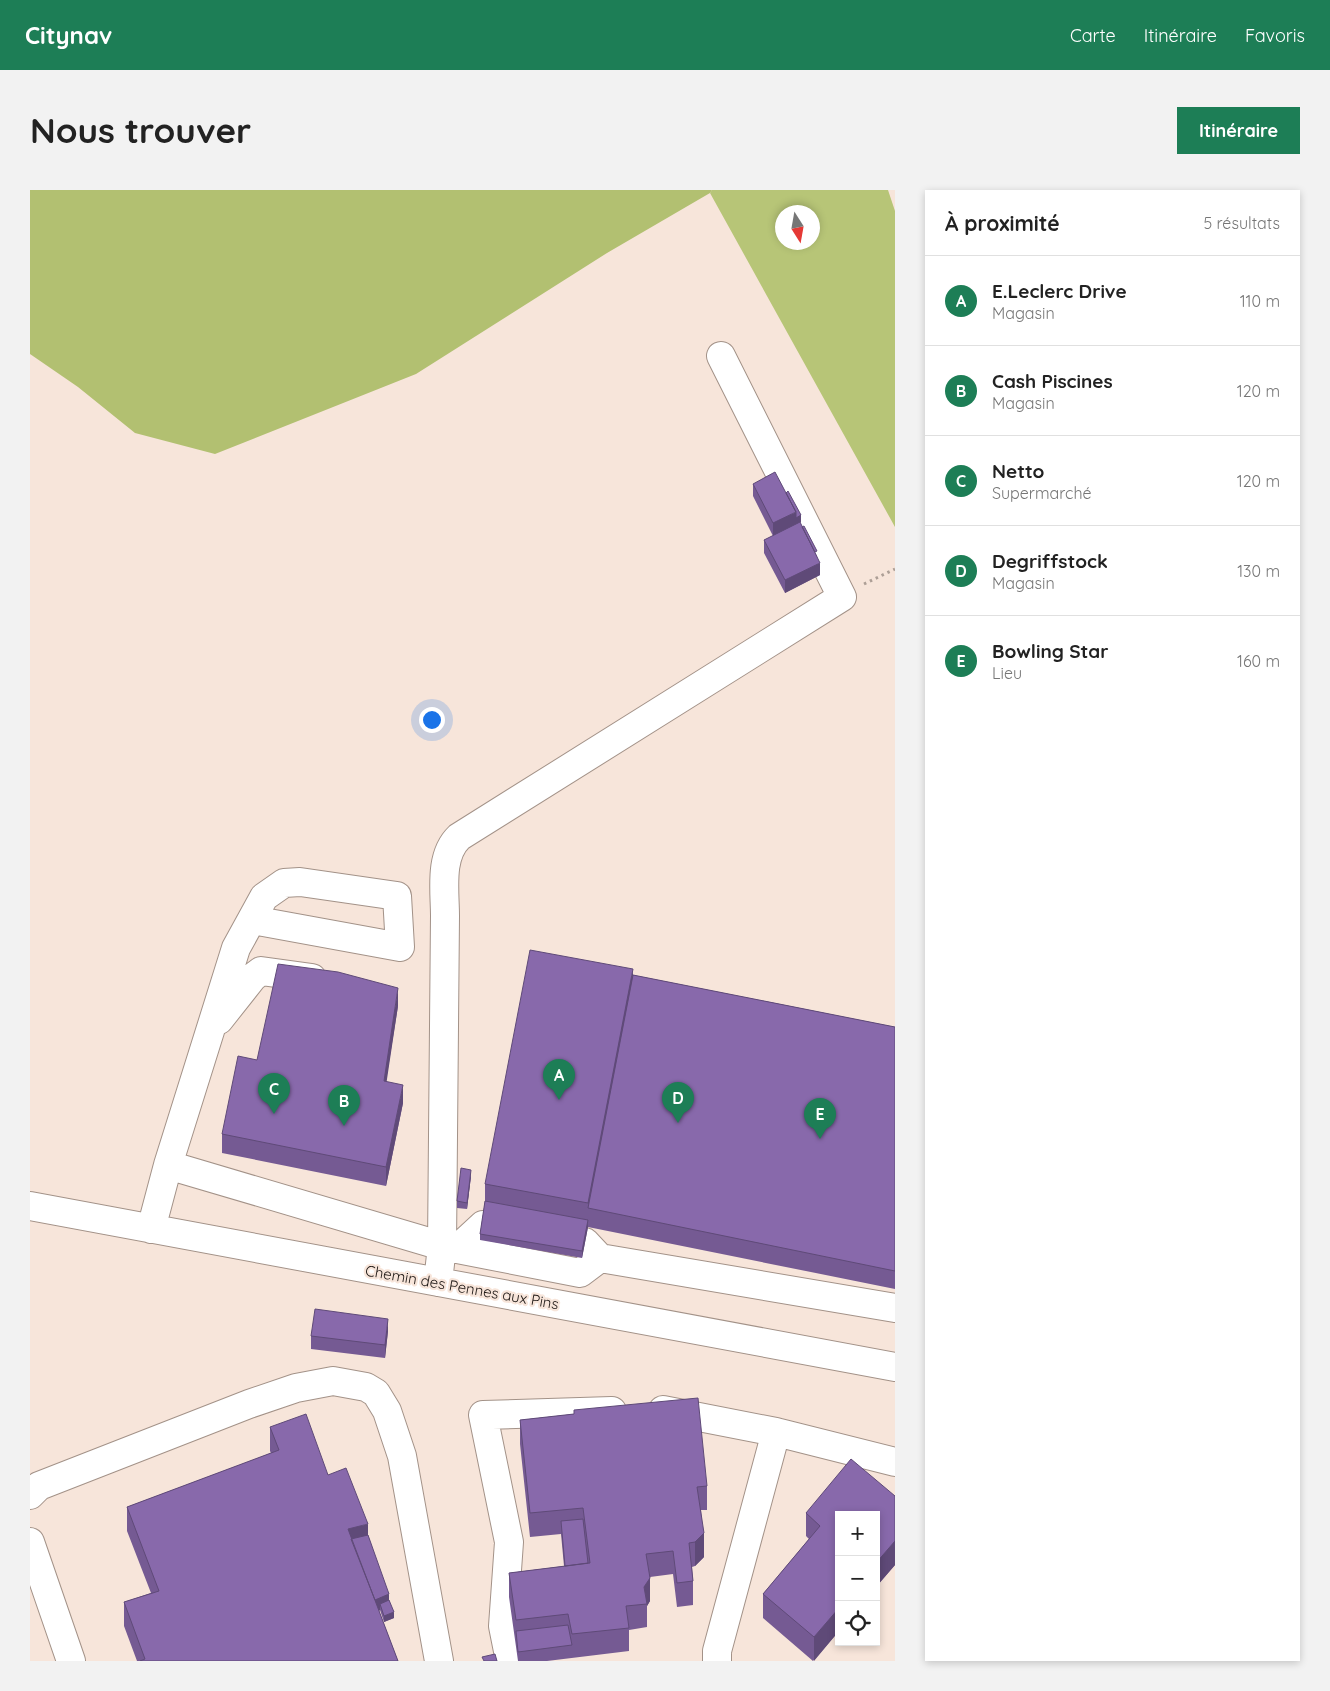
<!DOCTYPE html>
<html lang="fr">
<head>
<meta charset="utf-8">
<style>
	body { margin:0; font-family:Quicksand,sans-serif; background:#f2f2f2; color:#222 }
	.controls { position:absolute; right:15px; bottom:15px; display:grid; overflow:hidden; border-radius:0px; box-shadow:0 2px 8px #0003 }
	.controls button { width:45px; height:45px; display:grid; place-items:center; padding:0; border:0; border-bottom:1px solid #e0e0e0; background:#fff; color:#222; font:25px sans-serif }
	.compass { position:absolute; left:745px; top:15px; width:45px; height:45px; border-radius:50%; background:#fff; box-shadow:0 2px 8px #0003; rotate:169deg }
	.you { position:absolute; left:401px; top:529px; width:18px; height:18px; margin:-12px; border:4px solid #fff; border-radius:50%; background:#1a73e8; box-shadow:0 0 0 8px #1a73e833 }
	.badge { display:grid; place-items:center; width:32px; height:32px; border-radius:50%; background:#1d7e56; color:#fff; font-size:16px; font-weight:700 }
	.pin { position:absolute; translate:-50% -41px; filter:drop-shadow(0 1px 2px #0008) }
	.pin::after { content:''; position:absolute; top:26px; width:18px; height:15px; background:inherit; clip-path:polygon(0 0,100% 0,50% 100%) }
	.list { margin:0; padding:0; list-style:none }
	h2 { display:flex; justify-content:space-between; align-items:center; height:65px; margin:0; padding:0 20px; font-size:21px }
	h2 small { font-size:16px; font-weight:400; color:#767676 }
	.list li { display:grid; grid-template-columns:32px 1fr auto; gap:15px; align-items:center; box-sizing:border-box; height:90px; padding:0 20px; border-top:1px solid #e0e0e0 }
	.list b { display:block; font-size:19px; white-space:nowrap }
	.list p { margin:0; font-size:16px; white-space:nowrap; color:#767676 }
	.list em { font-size:16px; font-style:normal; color:#767676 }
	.icon { flex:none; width:28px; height:28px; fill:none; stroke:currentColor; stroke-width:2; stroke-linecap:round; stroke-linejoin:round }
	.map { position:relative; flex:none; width:865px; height:1471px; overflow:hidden; border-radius:0px }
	header { display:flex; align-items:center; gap:30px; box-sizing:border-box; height:70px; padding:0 25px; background:#1d7e56; color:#fff }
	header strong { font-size:24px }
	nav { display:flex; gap:28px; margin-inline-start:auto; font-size:18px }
	.intro { display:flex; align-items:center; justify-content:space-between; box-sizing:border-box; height:120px; padding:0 30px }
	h1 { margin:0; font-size:35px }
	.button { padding:12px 22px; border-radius:0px; background:#1d7e56; color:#fff; font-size:18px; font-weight:700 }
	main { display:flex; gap:30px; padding:0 30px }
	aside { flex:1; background:#fff; border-radius:0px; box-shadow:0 2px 8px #0003 }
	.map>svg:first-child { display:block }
	.green { fill:#b7c577; fill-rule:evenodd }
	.forest { fill:#b2c071 }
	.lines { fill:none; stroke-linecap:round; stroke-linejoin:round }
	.minor-casing { stroke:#a39288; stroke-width:30 }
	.path { stroke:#ad9f96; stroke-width:3; stroke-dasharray:2.5 4; stroke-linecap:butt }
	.minor { stroke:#fff; stroke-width:28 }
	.wall { fill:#755a93 }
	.shaded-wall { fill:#5f4a78 }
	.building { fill:#8869ab; stroke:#5f4a78 }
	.labels { text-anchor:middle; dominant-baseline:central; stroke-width:4.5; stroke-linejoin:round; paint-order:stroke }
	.street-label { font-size:15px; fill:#1b1512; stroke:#f7e5da }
</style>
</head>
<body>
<header>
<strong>Citynav</strong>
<nav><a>Carte</a><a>Itinéraire</a><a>Favoris</a></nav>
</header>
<div class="intro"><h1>Nous trouver</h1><a class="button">Itinéraire</a></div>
<main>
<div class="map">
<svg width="865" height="1471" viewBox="0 0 865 1471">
	<rect width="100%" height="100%" fill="#f7e5da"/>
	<path class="green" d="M682,0h176l7,21v316l-185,-334zM752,22h30v30h-30z"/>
	<path class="forest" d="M0,0h682l-2,3 -103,60 -191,121 -201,80 -80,-21 -57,-46 -48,-33z"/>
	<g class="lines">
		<g class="minor-casing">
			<path id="minor" d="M189,830l34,-43 8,-6 51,7
				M138,975l68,-217 28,-51 20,-14 16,-1 97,14 3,51 -148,-27
				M0,1016l865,161
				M121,1039l17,-64 274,81 138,27 20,-15 295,50
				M427,1059l26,-24 102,17 15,16
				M408,1092l4,-36 3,-330c0,-25 -6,-60 14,-79l383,-240 -121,-241
				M633,1220l113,22
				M0,1305l9,-9 210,-82 47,-16 37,-7 33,6 10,6 11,18 15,45 37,205
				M0,1352l41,119
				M480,1471l-7,-35 6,-84 -26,-127 129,-4
				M687,1471v-10l59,-219 119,30"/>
		</g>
		<path class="path" d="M834,394l31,-15"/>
		<use href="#minor" class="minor"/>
	</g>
	<path class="wall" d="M723,294l48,38 -2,1 18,33 3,19 -35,18 -21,-40v-13l9,-4 -20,-40z
		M603,785l262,52v262l-307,-62 -6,31 -102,-18v-6l5,-33v-17z
		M368,816l-12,75 17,22 -17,83 -164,-33v-19z
		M441,986l-4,33 -10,-1v-7z
		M358,1141l-3,27 -74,-9v-13z
		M544,1220l133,76v24h-6l3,47 -9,9 -3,1 1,14v24l-16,2 -4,-33 -23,3v24l-3,5v21l-18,3v21l-82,10h-29l-9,-64v-24l55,-7 -3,-32 -31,3 -10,-93v-24l54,-6z
		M240,1237l58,48 40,60 21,65 5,18 -10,4 -4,-12 -1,1 19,50h-261l-13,-35v-24l27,-9 -24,-62v-24l144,-54 -1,-2z
		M865,1306v69l-19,22v-72h-37v116l-26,30 -50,-43v-24l46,-55 -3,-3v-23z"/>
	<path class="shaded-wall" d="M766,322l5,3v7l-28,14v-13z
		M790,373v12l-35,18v-13z
		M603,779v24l-45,215v19l-6,31v-7l6,-31v-17z
		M368,798v18l-14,93v-18z
		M373,895v18l-17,83v-19z
		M441,980v6l-4,33v-6z
		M358,1129v12l-3,27v-13z
		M338,1334v24l-16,4 -4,-23z
		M674,1343v24l-9,9v-24z
		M865,1351v24l-19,22v-24z
		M620,1388v23l-3,5 -3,-19z
		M359,1404v12l-9,-2v6l-9,4v-13z
		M809,1418v23l-25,30v-24z
		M364,1422v6l-10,4v-6z"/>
	<path class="building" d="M745,282l21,40 -23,11 -20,-39z
		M758,301l13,24 -5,3v-6l-10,-19z
		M770,332l20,41 -35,17 -21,-40z
		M774,336l13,25 -2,1 -13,-25z
		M500,760l103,19 -45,234 -103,-19z
		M248,774l60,8 60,16 -14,93 19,4 -17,82 -164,-33 16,-78 19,4z
		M603,785l262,52v244l-307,-63z
		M431,978l10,2 -4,33 -10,-2z
		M455,1011l103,19 -6,31 -102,-17z
		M285,1119l73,10 -3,26 -74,-9z
		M668,1208l9,88 -10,1 7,46 -9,9 -6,1 4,38 -16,2 -4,-32 -27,3 4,24 -6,9 3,17 -21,2 3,22 -57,6 -4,-20 -52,6 -7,-47 81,-10 -7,-55 -53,5 -10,-93 54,-6v-4z
		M276,1224l22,61 18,-7 22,56 -20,5 50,132h-258l5,-2 -21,-57 35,-11 -32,-84 152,-57 -9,-23z
		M821,1269l44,37v45l-19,22v-48h-37v93l-25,29 -51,-43 57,-68 -14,-13z
		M553,1329l5,44 -23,3 -4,-45z
		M338,1345l21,59 -14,6 -24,-61z
		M359,1410l5,12 -10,4 -4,-12z
		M538,1435l4,20 -54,7 -2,-21z
		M465,1464l2,7h-13l-2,-4z"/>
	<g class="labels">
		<g class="street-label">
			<text transform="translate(432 1097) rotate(10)">Chemin des Pennes aux Pins</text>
		</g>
	</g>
</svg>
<div class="controls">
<button>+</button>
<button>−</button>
<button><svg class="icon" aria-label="locate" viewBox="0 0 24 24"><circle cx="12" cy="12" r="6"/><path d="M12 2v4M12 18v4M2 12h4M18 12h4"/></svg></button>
</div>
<svg class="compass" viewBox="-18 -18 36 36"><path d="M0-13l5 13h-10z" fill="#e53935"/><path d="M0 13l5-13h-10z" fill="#767676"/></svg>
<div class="you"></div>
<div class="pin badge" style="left:529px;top:910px">A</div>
<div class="pin badge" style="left:314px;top:936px">B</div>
<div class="pin badge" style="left:244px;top:924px">C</div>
<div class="pin badge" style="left:648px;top:933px">D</div>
<div class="pin badge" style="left:790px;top:949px">E</div>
</div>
<aside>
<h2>À proximité<small>5 résultats</small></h2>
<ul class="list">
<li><span class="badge">A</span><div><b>E.Leclerc Drive</b><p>Magasin</p></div><em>110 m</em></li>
<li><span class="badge">B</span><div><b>Cash Piscines</b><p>Magasin</p></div><em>120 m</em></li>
<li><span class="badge">C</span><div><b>Netto</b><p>Supermarché</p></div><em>120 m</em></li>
<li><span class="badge">D</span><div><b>Degriffstock</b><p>Magasin</p></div><em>130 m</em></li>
<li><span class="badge">E</span><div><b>Bowling Star</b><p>Lieu</p></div><em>160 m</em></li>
</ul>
</aside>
</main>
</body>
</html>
